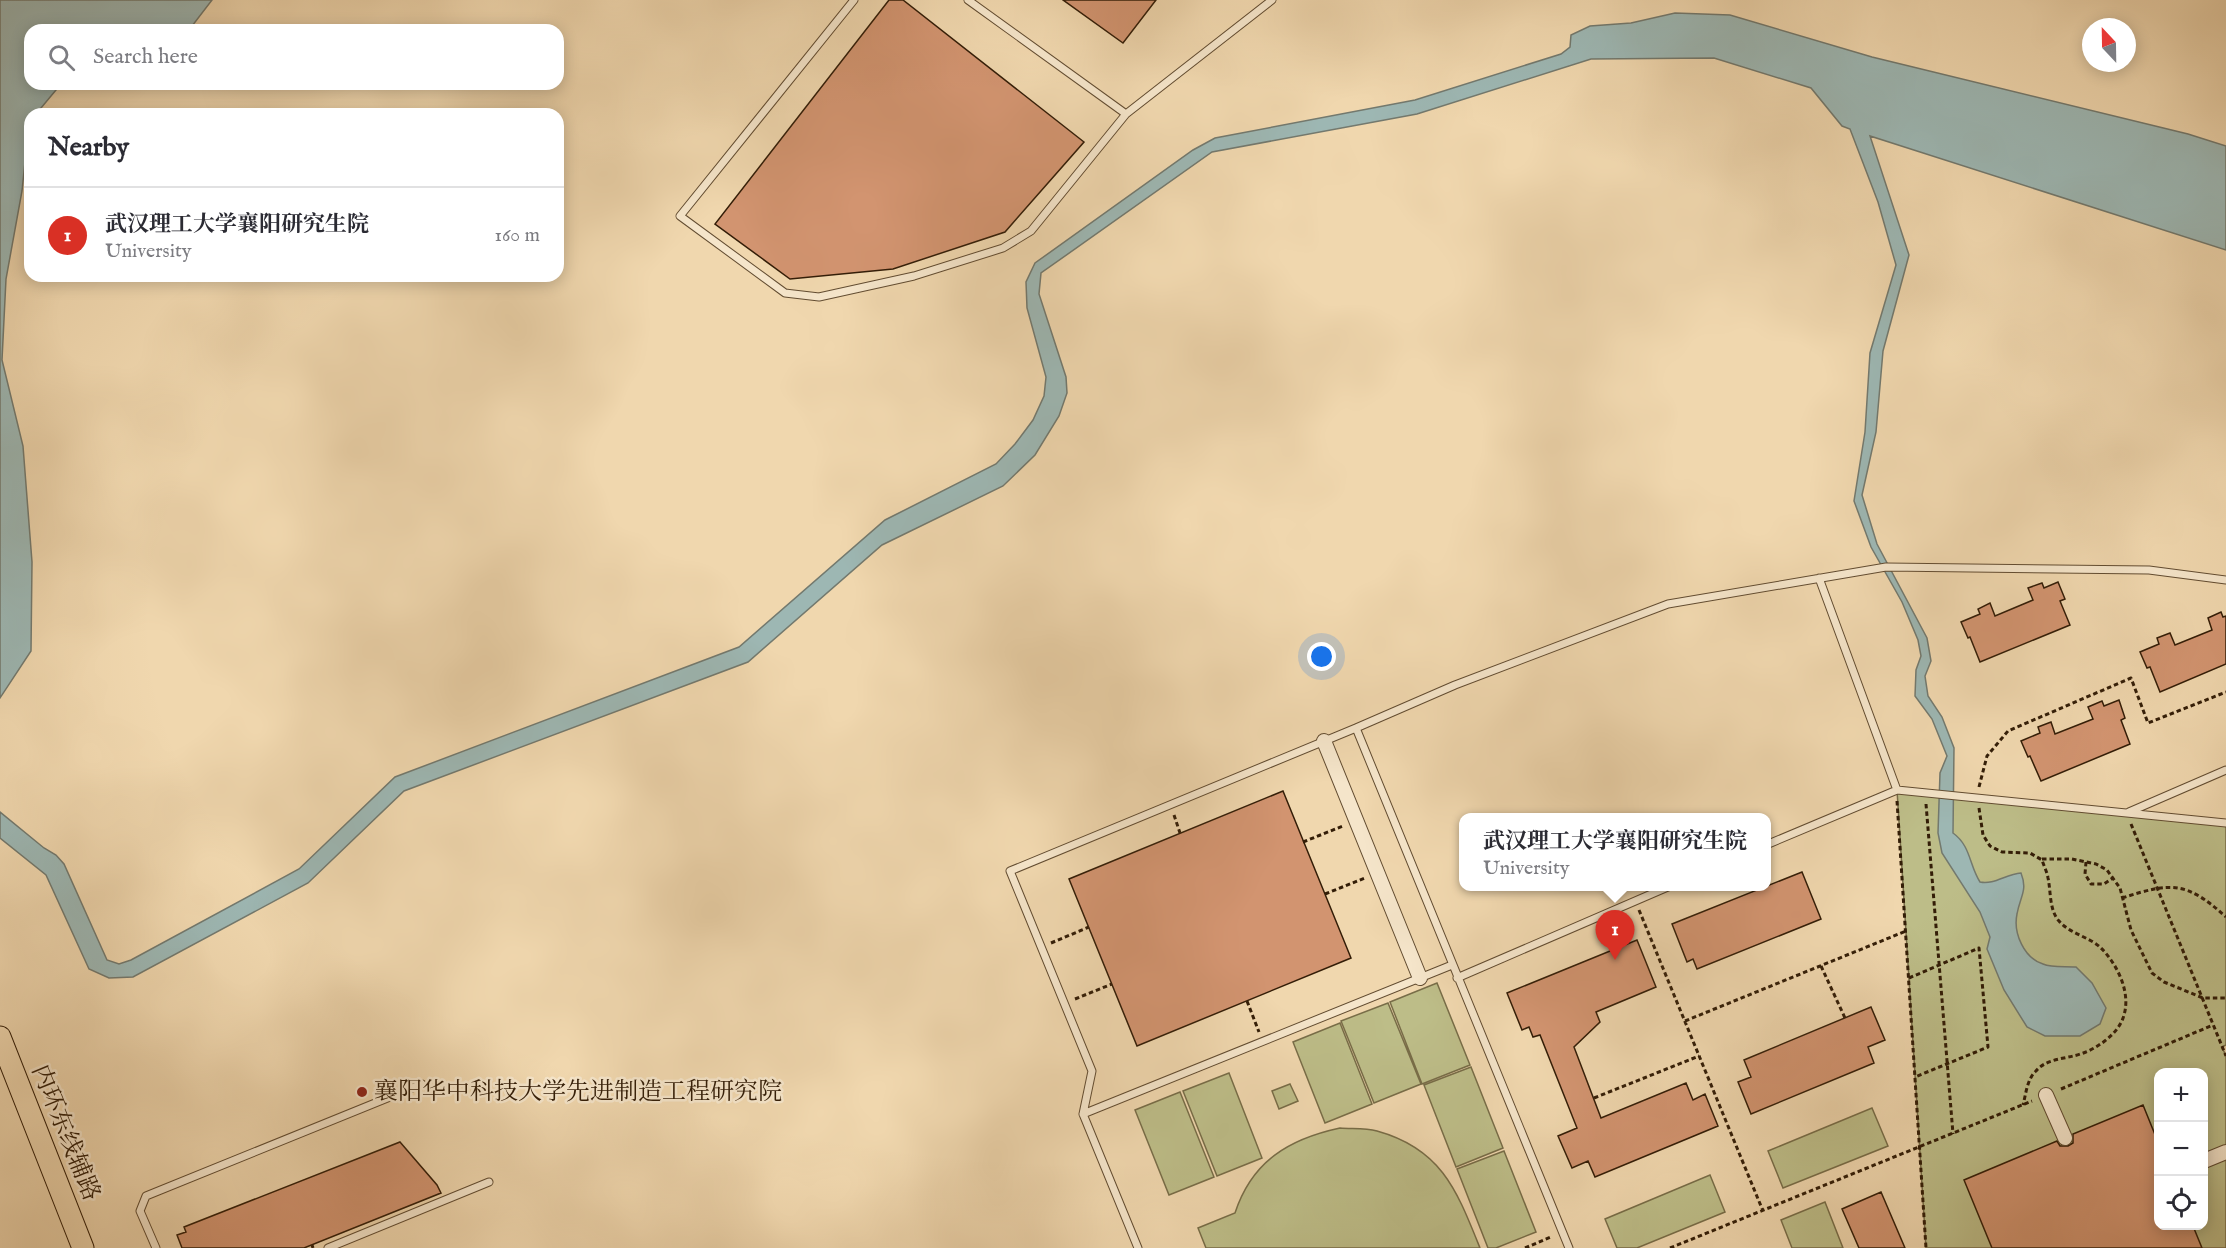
<!DOCTYPE html>
<html lang="en">
<head>
<meta charset="utf-8">
<style>
	body { margin:0; font-family:"IM FELL English","Noto Serif SC",serif; background:#f2f2f3; color:#2b2b33 }
	.controls { position:absolute; right:18px; bottom:18px; display:grid; overflow:hidden; border-radius:12px; box-shadow:0 3px 15px #0003 }
	.controls button { width:54px; height:54px; display:grid; place-items:center; padding:0; border:0; border-bottom:2px solid #e1e1e2; background:#fff; color:#2b2b33; font:30px sans-serif }
	.compass { position:absolute; left:2082px; top:18px; width:54px; height:54px; border-radius:50%; background:#fff; box-shadow:0 3px 15px #0003; rotate:338deg }
	.you { position:absolute; left:1322px; top:657px; width:21px; height:21px; margin:-15px; border:4px solid #fff; border-radius:50%; background:#1a73e8; box-shadow:0 0 0 9px #1a73e833 }
	.badge { display:grid; place-items:center; width:39px; height:39px; border-radius:50%; background:#d93025; color:#fff; font-size:20px; font-weight:700 }
	.pin { position:absolute; translate:-50% -50px; filter:drop-shadow(0 2px 3px #0008) }
	.pin::after { content:''; position:absolute; top:32px; width:21px; height:18px; background:inherit; clip-path:polygon(0 0,100% 0,50% 100%) }
	.popup { position:absolute; left:1459px; top:813px; width:312px; height:78px; box-sizing:border-box; display:grid; place-content:center; border-radius:12px; background:#fff; filter:drop-shadow(0 2px 4px #0005); font-size:20px; white-space:nowrap; color:#7c7c81 }
	.popup b { font-size:22px; color:#2b2b33 }
	.popup::after { content:''; position:absolute; left:50%; top:100%; margin-left:-12px; border:12px solid transparent; border-top-color:#fff }
	.list { margin:0; padding:0; list-style:none }
	h2 { display:flex; justify-content:space-between; align-items:center; height:78px; margin:0; padding:0 24px; font-size:26px }
	h2 small { font-size:20px; font-weight:400; color:#7c7c81 }
	.list li { display:grid; grid-template-columns:39px 1fr auto; gap:18px; align-items:center; box-sizing:border-box; height:96px; padding:0 24px; border-top:2px solid #e1e1e2 }
	.list b { display:block; font-size:22px; white-space:nowrap }
	.list p { margin:0; font-size:20px; white-space:nowrap; color:#7c7c81 }
	.list em { font-size:20px; font-style:normal; color:#7c7c81 }
	.icon { flex:none; width:33px; height:33px; fill:none; stroke:currentColor; stroke-width:2; stroke-linecap:round; stroke-linejoin:round }
	.map { position:relative; flex:none; width:2226px; height:1248px; overflow:hidden }
	.search { position:absolute; background:#fff; box-shadow:0 3px 15px #0003; left:24px; top:24px; width:540px; height:66px; display:flex; align-items:center; gap:15px; box-sizing:border-box; padding:0 21px; border-radius:18px; color:#7c7c81; font-size:22px }
	.panel { position:absolute; background:#fff; box-shadow:0 3px 15px #0003; left:24px; top:108px; width:540px; height:174px; border-radius:18px }
	.map>svg:first-child { display:block }
	.green { fill:#bdbd88; stroke:#786d48; stroke-width:1.5; fill-rule:evenodd }
	.water { fill:#9db7b3; stroke:#73796e; stroke-width:1.5 }
	.building { fill:#d29470; stroke:#331d07; stroke-width:1.5 }
	.lines { fill:none; stroke-linecap:round; stroke-linejoin:round }
	.lane-casing { stroke:#624c31; stroke-width:9 }
	.street-casing { stroke:#624c31; stroke-width:16 }
	.primary-casing { stroke:#331d07; stroke-width:23 }
	.path { stroke:#331d07; stroke-width:3; stroke-dasharray:4.5 3; stroke-linecap:butt }
	.lane { stroke:#f5e5ca; stroke-width:7 }
	.street { stroke:#f5e5ca; stroke-width:14 }
	.primary { stroke:#f0d7ae; stroke-width:21 }
	.poi-dot { fill:#8f2418; stroke:#f5e5ca; stroke-width:2 }
	.labels { text-anchor:middle; dominant-baseline:central; stroke-width:5; stroke-linejoin:round; paint-order:stroke }
	.poi-label { font-size:24px; fill:#331d07; stroke:#f5e5ca; text-anchor:start }
	.street-label { font-size:24px; fill:#331d07; stroke:#f5e5ca }
</style>
</head>
<body>
<div class="map">
<svg width="2226" height="1248" viewBox="0 0 2226 1248">
	<rect width="100%" height="100%" fill="#f0d7ae"/>
	<filter id="stains"><feTurbulence type="fractalNoise" baseFrequency=".00333" numOctaves="4"/><feColorMatrix values="0 0 0 0 .2 0 0 0 0 .09 0 0 0 0 .02 0 0 0 .5 -.17"/></filter>
	<radialGradient id="worn" r=".72"><stop offset=".6" stop-color="#630" stop-opacity="0"/><stop offset="1" stop-color="#630" stop-opacity=".3"/></radialGradient>
	<path class="green" d="M1897,790l329,33v222l-4,2 4,9v192h-300zM2158,1072h46v154h-46z
		M1437,983l33,82 -48,19 -32,-82z
		M1388,1003l33,81 -47,19 -33,-82z
		M1340,1023l32,81 -47,19 -32,-81z
		M1471,1067l32,81 -47,19 -32,-82z
		M1229,1073l33,85 -45,18 -34,-85z
		M1290,1084l8,17 -19,8 -7,-18z
		M1180,1092l34,85 -45,18 -34,-85z
		M1872,1108l16,38 -105,42 -15,-37z
		M1340,1128c12,1 25,0 37,3 65,18 80,60 103,117h-274l-8,-20 37,-15c17,-52 54,-74 105,-85z
		M1504,1151l32,81 -40,16h-8l-31,-79z
		M1710,1175l15,37 -88,36h-20l-12,-29z
		M1825,1202l18,46h-51l-11,-28z"/>
	<path class="water" d="M0,0h212l-23,30h-159v54h31l-25,30h-6l-8,77 -16,88 -4,81 21,86 9,116 -1,89 -31,47z
		M1675,13l55,2 142,42 316,77 38,12v104l-356,-114 39,119 -26,96 -7,81 -14,63 15,49 50,94 4,23 -6,15 3,20 14,21 12,31 -1,85c18,13 16,32 27,49 14,3 26,-8 41,-9 7,18 -1,23 -4,41 -4,19 7,44 26,50 9,4 23,2 33,3l16,16 14,25 -6,16 -20,12h-35l-18,-9 -23,-37 -17,-41 3,-12 -10,-25 -38,-59 -4,-20 2,-60 7,-17 -15,-37 -17,-23 1,-26 5,-14 -3,-16 -16,-38 -31,-55 -17,-46 11,-69 5,-79 26,-88 -18,-63 -28,-73 -8,-3 -31,-38 -97,-30 -123,1 -174,55 -205,38 -171,121 -2,21 27,83 1,16 -8,23 -24,39 -32,31 -121,59 -134,117 -344,129 -96,92 -175,94 -24,1 -20,-9 -43,-94 -46,-37v-26l44,36 12,7 8,9 43,96 12,4 12,-4 168,-91 96,-92 344,-130 146,-127 111,-56 19,-20 18,-24 11,-24 2,-19 -19,-69 -1,-26 9,-19 158,-113 22,-12 200,-38 146,-46 9,-7 1,-12 19,-9 41,-3z"/>
	<path class="building" d="M889,0h14l181,142 -79,90 -112,37 -103,10 -75,-55z
		M1063,0h93l-33,43z
		M2058,582l7,17 -5,2 10,24 -90,37 -10,-25 -2,1 -7,-16 19,-8 -2,-5 12,-6 5,13 38,-16 -5,-12 14,-5 2,5z
		M2221,612l2,5 3,-1v48l-66,28 -10,-25 -3,1 -7,-16 19,-8 -2,-6 13,-5 5,12 37,-15 -4,-12z
		M2119,700l6,18 -4,2 9,24 -89,37 -11,-25 -2,1 -7,-16 19,-8 -2,-6 13,-5 4,12 38,-15 -5,-12 14,-6 2,5z
		M1283,791l68,167 -214,88 -68,-167z
		M1802,872l19,47 -124,50 -4,-10 -6,3 -15,-38z
		M1637,940l19,47 -60,25 4,10 -26,25 27,71 85,-35 7,17 12,-6 13,32 -123,51 -7,-16 -16,7 -14,-32 19,-8 -37,-93 -7,2 -4,-10 -7,3 -15,-37z
		M1871,1007l14,33 -17,7 6,16 -123,51 -13,-32 13,-5 -7,-17z
		M2143,1105l15,37v84h35l9,22h-210l-28,-68 93,-39 3,5h8l5,-3v-9z
		M400,1142l37,43 4,8 -137,55h-122l-5,-13 9,-3 -2,-5z
		M1881,1192l24,56h-46l-17,-39z"/>
	<g class="lines">
		<g class="lane-casing">
			<path id="lane" d="M854,0l-174,216 105,77 34,4 95,-21 89,-28 28,-17 95,-117 146,-114
				M968,0l158,114
				M1819,578l78,212
				M2129,812l97,-42
				M1766,845l131,-55 329,33
				M1457,978l213,-92
				M1083,1114l9,-43 -82,-200 346,-143
				M156,1248l-16,-37 6,-15 276,-112
				M328,1248l161,-66
				M1138,1248l-55,-134 369,-149
				M1569,1248l-213,-520 99,-43 213,-81 218,-37 263,3 77,10"/>
		</g>
		<g class="street-casing">
			<path id="street" d="M1324,741l96,237
				M2046,1095l19,43
				M2204,1161l22,-9"/>
		</g>
		<g class="primary-casing">
			<path id="primary" d="M0,1037l83,211"/>
		</g>
		<path class="path" d="M1979,787l8,-31 21,-25 123,-53 17,45 78,-31
			M1897,801l29,447
			M1926,804l27,330
			M1979,808l4,27 7,11 12,6 28,1 12,7c2,6 5,12 6,18 3,13 1,32 11,43 11,13 31,16 42,27 16,16 30,44 23,67 -5,20 -31,37 -51,41 -12,3 -28,4 -37,15 -9,8 -10,23 -13,34
			M1174,815l6,18
			M2131,824l95,232
			M1303,842l40,-16
			M2042,859h30l24,5 11,6 13,18 11,42 21,43 12,9 39,16h23
			M2086,862l-1,12 6,10h13l9,-6
			M1325,894l40,-16
			M2122,898c50,-16 64,-17 104,19
			M1639,910l124,301
			M1051,943l38,-16
			M1821,966l24,52
			M1909,978l70,-30 9,99 -73,30
			M1075,999l37,-15
			M1247,1001l12,31
			M1685,1021l221,-90
			M2061,1089l152,-64
			M1594,1098l105,-42
			M312,1245l1,3
			M1525,1248l26,-11
			M1670,1248l362,-147"/>
		<use href="#lane" class="lane"/>
		<use href="#street" class="street"/>
		<use href="#primary" class="primary"/>
	</g>
	<circle class="poi-dot" cx="362" cy="1092" r="6"/>
	<g class="labels">
		<g class="poi-label">
			<text x="374" y="1092">襄阳华中科技大学先进制造工程研究院</text>
		</g>
		<g class="street-label">
			<text transform="translate(65 1133) rotate(68)">内环东线辅路</text>
		</g>
	</g>
	<rect width="100%" height="100%" filter="url(#stains)"/>
	<rect width="100%" height="100%" fill="url(#worn)"/>
</svg>
<div class="controls">
<button>+</button>
<button>−</button>
<button><svg class="icon" aria-label="locate" viewBox="0 0 24 24"><circle cx="12" cy="12" r="6"/><path d="M12 2v4M12 18v4M2 12h4M18 12h4"/></svg></button>
</div>
<svg class="compass" viewBox="-18 -18 36 36"><path d="M0-13l5 13h-10z" fill="#e53935"/><path d="M0 13l5-13h-10z" fill="#7c7c81"/></svg>
<div class="you"></div>
<div class="pin badge" style="left:1615px;top:960px">1</div>
<div class="popup"><b>武汉理工大学襄阳研究生院</b>University</div>
<div class="search"><svg class="icon" aria-label="search" viewBox="0 0 24 24"><circle cx="10" cy="10" r="6"/><path d="M15 15l6 6"/></svg>Search here</div>
<section class="panel">
<h2>Nearby<small></small></h2>
<ul class="list">
<li><span class="badge">1</span><div><b>武汉理工大学襄阳研究生院</b><p>University</p></div><em>160 m</em></li>
</ul>
</section>
</div>
</body>
</html>
